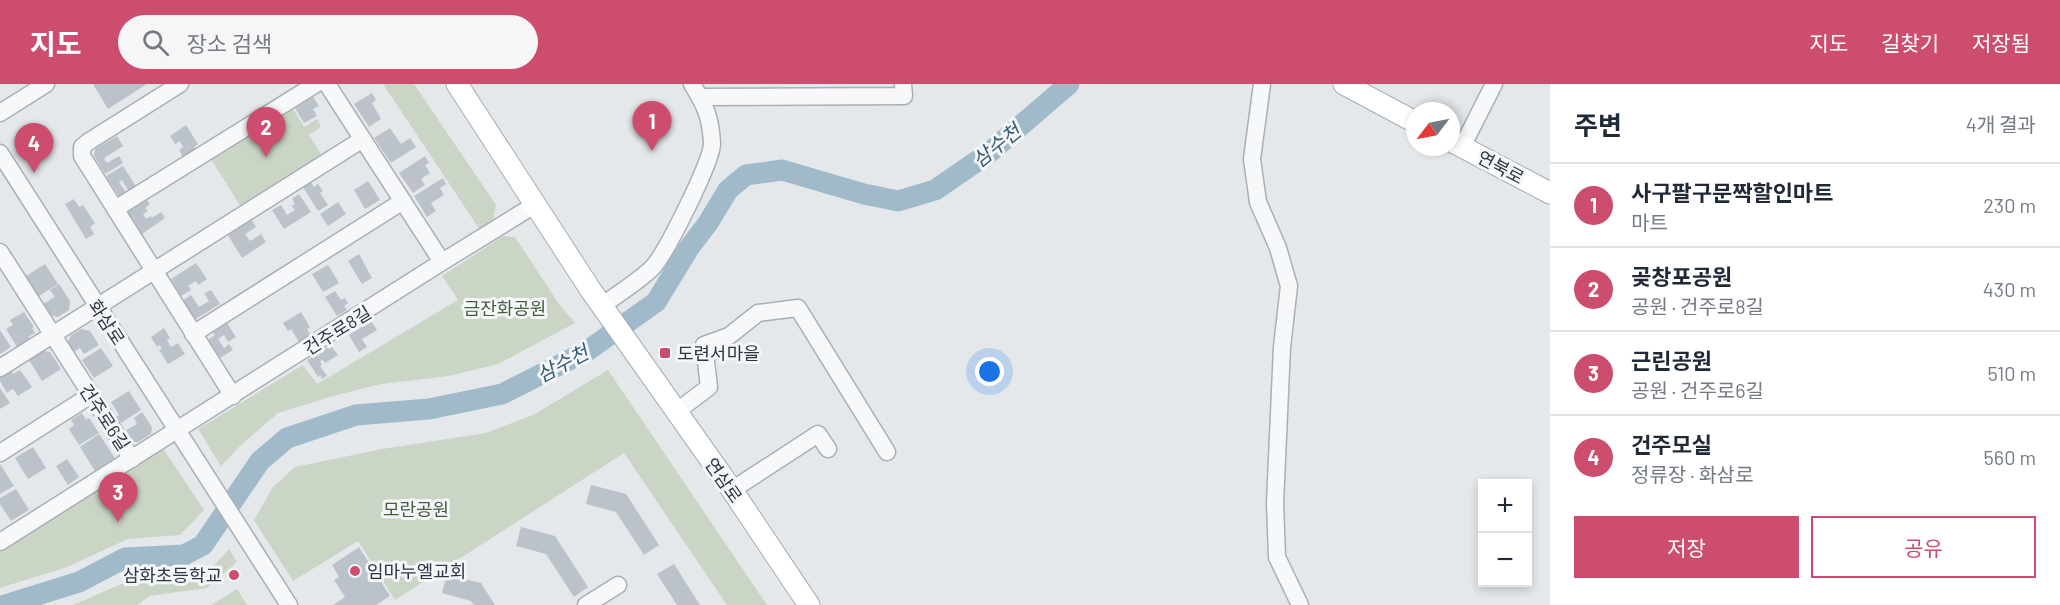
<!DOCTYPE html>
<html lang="ko">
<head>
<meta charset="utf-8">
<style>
	body { margin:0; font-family:Barlow,"Noto Sans KR",sans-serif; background:#f6f6f7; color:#1f2937 }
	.controls { position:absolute; right:18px; bottom:18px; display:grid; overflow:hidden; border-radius:0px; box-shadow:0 3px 9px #0003 }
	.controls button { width:54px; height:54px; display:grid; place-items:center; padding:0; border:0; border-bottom:2px solid #e0e1e3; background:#fff; color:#1f2937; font:30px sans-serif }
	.compass { position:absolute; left:1406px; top:18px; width:54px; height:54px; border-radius:50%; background:#fff; box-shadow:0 3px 9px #0003; rotate:238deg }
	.you { position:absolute; left:990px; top:288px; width:21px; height:21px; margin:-15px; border:4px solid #fff; border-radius:50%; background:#1a73e8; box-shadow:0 0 0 9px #1a73e833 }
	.badge { display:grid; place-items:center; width:39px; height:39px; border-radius:50%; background:#cd4d6f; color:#fff; font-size:20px; font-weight:700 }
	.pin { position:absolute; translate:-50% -50px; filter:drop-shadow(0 2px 3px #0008) }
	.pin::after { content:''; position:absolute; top:32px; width:21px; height:18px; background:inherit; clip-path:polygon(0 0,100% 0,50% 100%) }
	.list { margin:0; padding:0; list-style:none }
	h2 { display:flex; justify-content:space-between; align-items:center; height:78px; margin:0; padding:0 24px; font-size:26px }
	h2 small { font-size:20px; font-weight:400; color:#747a83 }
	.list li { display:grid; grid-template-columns:39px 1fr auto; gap:18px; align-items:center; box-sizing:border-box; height:84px; padding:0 24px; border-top:2px solid #e0e1e3 }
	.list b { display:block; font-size:22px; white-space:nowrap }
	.list p { margin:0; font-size:20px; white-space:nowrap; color:#747a83 }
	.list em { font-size:20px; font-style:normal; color:#747a83 }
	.actions { display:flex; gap:12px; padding:18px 24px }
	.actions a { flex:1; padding:14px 0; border:2px solid #cd4d6f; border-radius:0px; text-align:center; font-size:21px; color:#cd4d6f }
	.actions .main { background:#cd4d6f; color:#fff }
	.icon { flex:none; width:33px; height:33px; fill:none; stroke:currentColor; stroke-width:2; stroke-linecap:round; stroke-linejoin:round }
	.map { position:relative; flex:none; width:1550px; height:521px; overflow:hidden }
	header { display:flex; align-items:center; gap:36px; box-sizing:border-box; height:84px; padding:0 30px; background:#cd4d6f; color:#fff }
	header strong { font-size:28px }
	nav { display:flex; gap:33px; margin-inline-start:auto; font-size:21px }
	.search { width:420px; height:54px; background:#f6f6f7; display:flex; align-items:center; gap:15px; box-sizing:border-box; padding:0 21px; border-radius:33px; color:#747a83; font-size:22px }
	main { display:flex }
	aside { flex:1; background:#fff }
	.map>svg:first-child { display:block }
	.green { fill:#cbd5c5 }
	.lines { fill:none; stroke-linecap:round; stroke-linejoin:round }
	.river { stroke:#a0baca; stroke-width:21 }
	.building { fill:#bbc2c9 }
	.minor-casing { stroke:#a9afb6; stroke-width:19 }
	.major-casing { stroke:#a3aeb7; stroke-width:23 }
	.minor { stroke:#f7f8fa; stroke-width:16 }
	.major { stroke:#fff; stroke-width:21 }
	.poi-dot { fill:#cd4d6f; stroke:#f4f6f9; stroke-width:2 }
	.labels { text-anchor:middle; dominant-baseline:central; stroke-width:6; stroke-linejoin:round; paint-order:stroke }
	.street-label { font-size:18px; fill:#2c3744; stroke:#f4f6f9 }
	.park-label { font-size:18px; fill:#455f39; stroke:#f4f6f9 }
	.poi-label { font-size:18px; fill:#2c3744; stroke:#f4f6f9; text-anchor:start }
	.water-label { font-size:20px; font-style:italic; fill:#365b77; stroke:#f4f6f9 }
</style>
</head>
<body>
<header>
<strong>지도</strong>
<div class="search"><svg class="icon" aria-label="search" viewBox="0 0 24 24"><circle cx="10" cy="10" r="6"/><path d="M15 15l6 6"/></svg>장소 검색</div>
<nav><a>지도</a><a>길찾기</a><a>저장됨</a></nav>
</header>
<main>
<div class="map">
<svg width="1550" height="521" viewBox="0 0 1550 521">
	<rect width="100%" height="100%" fill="#e4e8eb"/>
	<path class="green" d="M383,0h31l82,121 -3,15 -13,10z
		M292,23l12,20 13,-8 4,8 -12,8 13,21 -81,51 -30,-48z
		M503,152l12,1 44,67 16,19 -77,41 -49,12 -68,8 -48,12 -55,17 -37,32 -20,21 -23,-37 105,-64 14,19 141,-84 -16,-24z
		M608,286l159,235h-40l-103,-152 -229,147 -37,-59 -65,40 -39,-61 19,-33 22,-20 87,-18 104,-16 49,-19z
		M162,363l42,63 -24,25 -52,4 -61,28 -67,21v-37z
		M229,465l8,13 -30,26 -57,8 -13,9h-64c27,-11 54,-26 83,-31 16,-3 35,0 51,-1z
		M237,505l10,16h-36z"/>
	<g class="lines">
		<path class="river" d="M5,521l74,-23 46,-24 59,-3 19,-10 57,-84 27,-23 69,-23 73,-6 73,-15 85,-43 69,-49 33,-54 19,-25 20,-33 18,-15 36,-5 82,24 34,7 37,-11 54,-37 80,-69"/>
	</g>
	<path class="building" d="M93,0h54l-39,25z
		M372,9l4,7 -4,3 9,16 -12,8 -15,-23z
		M313,13l6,9 -6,3 4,7 -13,7 -9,-15z
		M186,41l12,19 -4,3 2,2 -13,8 -4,-7 4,-3 -3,-6 -5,3 -5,-8z
		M390,44l11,16 9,-6 6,9 -25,16 -17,-25z
		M117,52l6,10 -19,12 3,5 12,-7 4,7 -18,11 -11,-18 1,-7z
		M425,72l4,7 -4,2 5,8 -9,6 4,6 -12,8 -14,-20z
		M123,82l14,22 -7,5 -8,-13 -3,2 8,12 -5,3 -3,-1 -13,-20z
		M443,94l3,6 -6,4 4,7 -13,8 5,8 -9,6 -13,-21z
		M368,97l12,19 -15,9 -11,-19z
		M311,98l3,5 4,-3 5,7 -3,2 8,12 -10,6 -15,-24z
		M299,110l12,18 -27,17 -12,-19 9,-5 6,10 8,-5 -3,-4 3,-2 -3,-5z
		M74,115l5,8 4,-2 12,18 -5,4 4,7 -8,5 -21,-35z
		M147,116l3,4 -5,4 3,3 -5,3 3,5 5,-3 1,2 9,-6 4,6 -23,16 -14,-22z
		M338,118l8,12 -18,12 -8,-12z
		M250,133l6,10 -11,7 5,7 11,-7 5,8 -24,16 -16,-26z
		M359,170l13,24 -10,6 -14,-23z
		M196,179l11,16 -9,6 -2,-4 -8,5 3,4 -10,6 -10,-17z
		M45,180l13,20 -19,12 -13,-20z
		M328,181l11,18 -16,9 -11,-18z
		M59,200l11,17 -1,9 -11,7 -8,-2 -7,-11 12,-7 -5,-7z
		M211,206l9,14 -26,16 -12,-19 9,-6 8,12 10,-6 -5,-8z
		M335,207l6,9 4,-2 3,5 -4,3 3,4 -10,6 -12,-19z
		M24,228l10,15 -2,1 3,5 -7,4 2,2 -13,8 -11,-18 7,-4 -3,-5z
		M301,228l9,15 -3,2 4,6 -12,7 -8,-13 -3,2 -5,-8z
		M371,237l6,9 -15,9 5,8 -8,5 -10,-17z
		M227,239l9,14 -8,5 -4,-7 -6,4 6,9 5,-4 4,6 -13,8 -12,-18 7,-5 -2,-3z
		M164,244l6,10 -3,2 4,7 7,-4 7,11 -17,10 -9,-14 3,-1 -3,-4 -2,2 -6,-10z
		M81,245l9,2 9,14 -15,9 -4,-6 -6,4 -6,-10 3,-7z
		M0,246l11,17 -11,7z
		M327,263l1,2 4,-2 6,8 -13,8 -2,-3 -3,1 2,4 -2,1 7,10 -5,3 -2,-4 -2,2 -11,-17z
		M101,264l12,18 -19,12 -12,-18z
		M43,267l7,1 11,17 -19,12 -13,-21z
		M11,286l2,4 7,-4 12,17 -14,9 -5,-7 -6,4 -7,-12v-4z
		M0,304l10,15 -10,6z
		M129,307l12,19 -20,13 -5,-6 3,-2 -8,-13z
		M142,328l10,15 -1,7 -13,8h-6l-7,-11 12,-7 -3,-6z
		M82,329l4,7 3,-2 10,15 -20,12 -10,-16 5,-4 -3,-5z
		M99,350l16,24 -20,13 -15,-24z
		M33,363l13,21 -18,11 -13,-21z
		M67,375l12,18 -11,8 -12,-19z
		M0,380l14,22 -14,8z
		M591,401l35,9 33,51 -15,10 -28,-43 -30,-8z
		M16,405l13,21 -18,11 -11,-17v-6z
		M521,443l34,9 33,51 -14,10 -28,-43 -30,-8z
		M359,463l31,49 -14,9h-43l12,-8 -11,-17 5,-3 -7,-12z
		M674,480l26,41h-23l-20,-31z
		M447,491l34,8 14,22h-21l-3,-4 -29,-8z"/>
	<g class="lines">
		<g class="minor-casing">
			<path id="minor" d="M180,0l-92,58 -6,5v9l151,240
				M1262,0l-10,75 6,43 20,46 11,38 -7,61 -7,156 2,54 23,48
				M700,13l204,-1 -1,-12
				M0,29l46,-29
				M1462,63l32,-63
				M0,69l289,452
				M115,125l201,-125
				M0,168l132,207
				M442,178l94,-58
				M602,222c15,-12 39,-26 51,-39 13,-14 59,-106 59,-123 -1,-26 -7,-39 -20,-60
				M193,250l210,-133
				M0,284l363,-229
				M676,328l33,-25 -5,-42 25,-9 29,-23 40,-5 89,144
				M0,369l91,-58
				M732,406l86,-56 10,15
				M0,458l442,-280 -115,-178
				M586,521l32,-20"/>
		</g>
		<g class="major-casing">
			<path id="major" d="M457,0l133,205 142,201 77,115
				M1344,0l71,38
				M1451,57l99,52"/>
		</g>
		<use href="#minor" class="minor"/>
		<use href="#major" class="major"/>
	</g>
	<g class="poi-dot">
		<rect x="659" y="263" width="12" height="12" rx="3"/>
		<circle cx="355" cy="487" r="6"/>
		<circle cx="234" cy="491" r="6"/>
	</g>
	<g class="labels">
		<g class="street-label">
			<text transform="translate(1501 83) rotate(28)">연북로</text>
			<text transform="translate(107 238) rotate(57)">화삼로</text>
			<text transform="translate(337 246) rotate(-32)">건주로8길</text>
			<text transform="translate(105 333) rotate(57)">건주로6길</text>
			<text transform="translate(724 396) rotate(55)">연삼로</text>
		</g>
		<g class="park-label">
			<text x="505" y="224">금잔화공원</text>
			<text x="416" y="425">모란공원</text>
		</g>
		<g class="poi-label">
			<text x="677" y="269">도련서마을</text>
			<text x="367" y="487">임마누엘교회</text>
			<text x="222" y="491" text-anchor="end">삼화초등학교</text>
		</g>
		<g class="water-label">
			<text transform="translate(996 61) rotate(-39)">삼수천</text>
			<text transform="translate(562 279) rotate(-28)">삼수천</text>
		</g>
	</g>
</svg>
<div class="controls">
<button>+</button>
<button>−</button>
</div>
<svg class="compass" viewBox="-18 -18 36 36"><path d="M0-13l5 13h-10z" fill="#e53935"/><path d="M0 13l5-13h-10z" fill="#747a83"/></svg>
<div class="you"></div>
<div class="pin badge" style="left:652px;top:67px">1</div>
<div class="pin badge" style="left:266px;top:73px">2</div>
<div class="pin badge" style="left:118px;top:438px">3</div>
<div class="pin badge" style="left:34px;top:89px">4</div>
</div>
<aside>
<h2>주변<small>4개 결과</small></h2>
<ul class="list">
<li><span class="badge">1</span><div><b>사구팔구문짝할인마트</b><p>마트</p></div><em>230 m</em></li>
<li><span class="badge">2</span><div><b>곶창포공원</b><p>공원 · 건주로8길</p></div><em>430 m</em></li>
<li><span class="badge">3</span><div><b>근린공원</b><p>공원 · 건주로6길</p></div><em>510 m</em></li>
<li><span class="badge">4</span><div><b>건주모실</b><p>정류장 · 화삼로</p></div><em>560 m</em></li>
</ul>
<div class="actions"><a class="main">저장</a><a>공유</a></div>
</aside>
</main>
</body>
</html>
